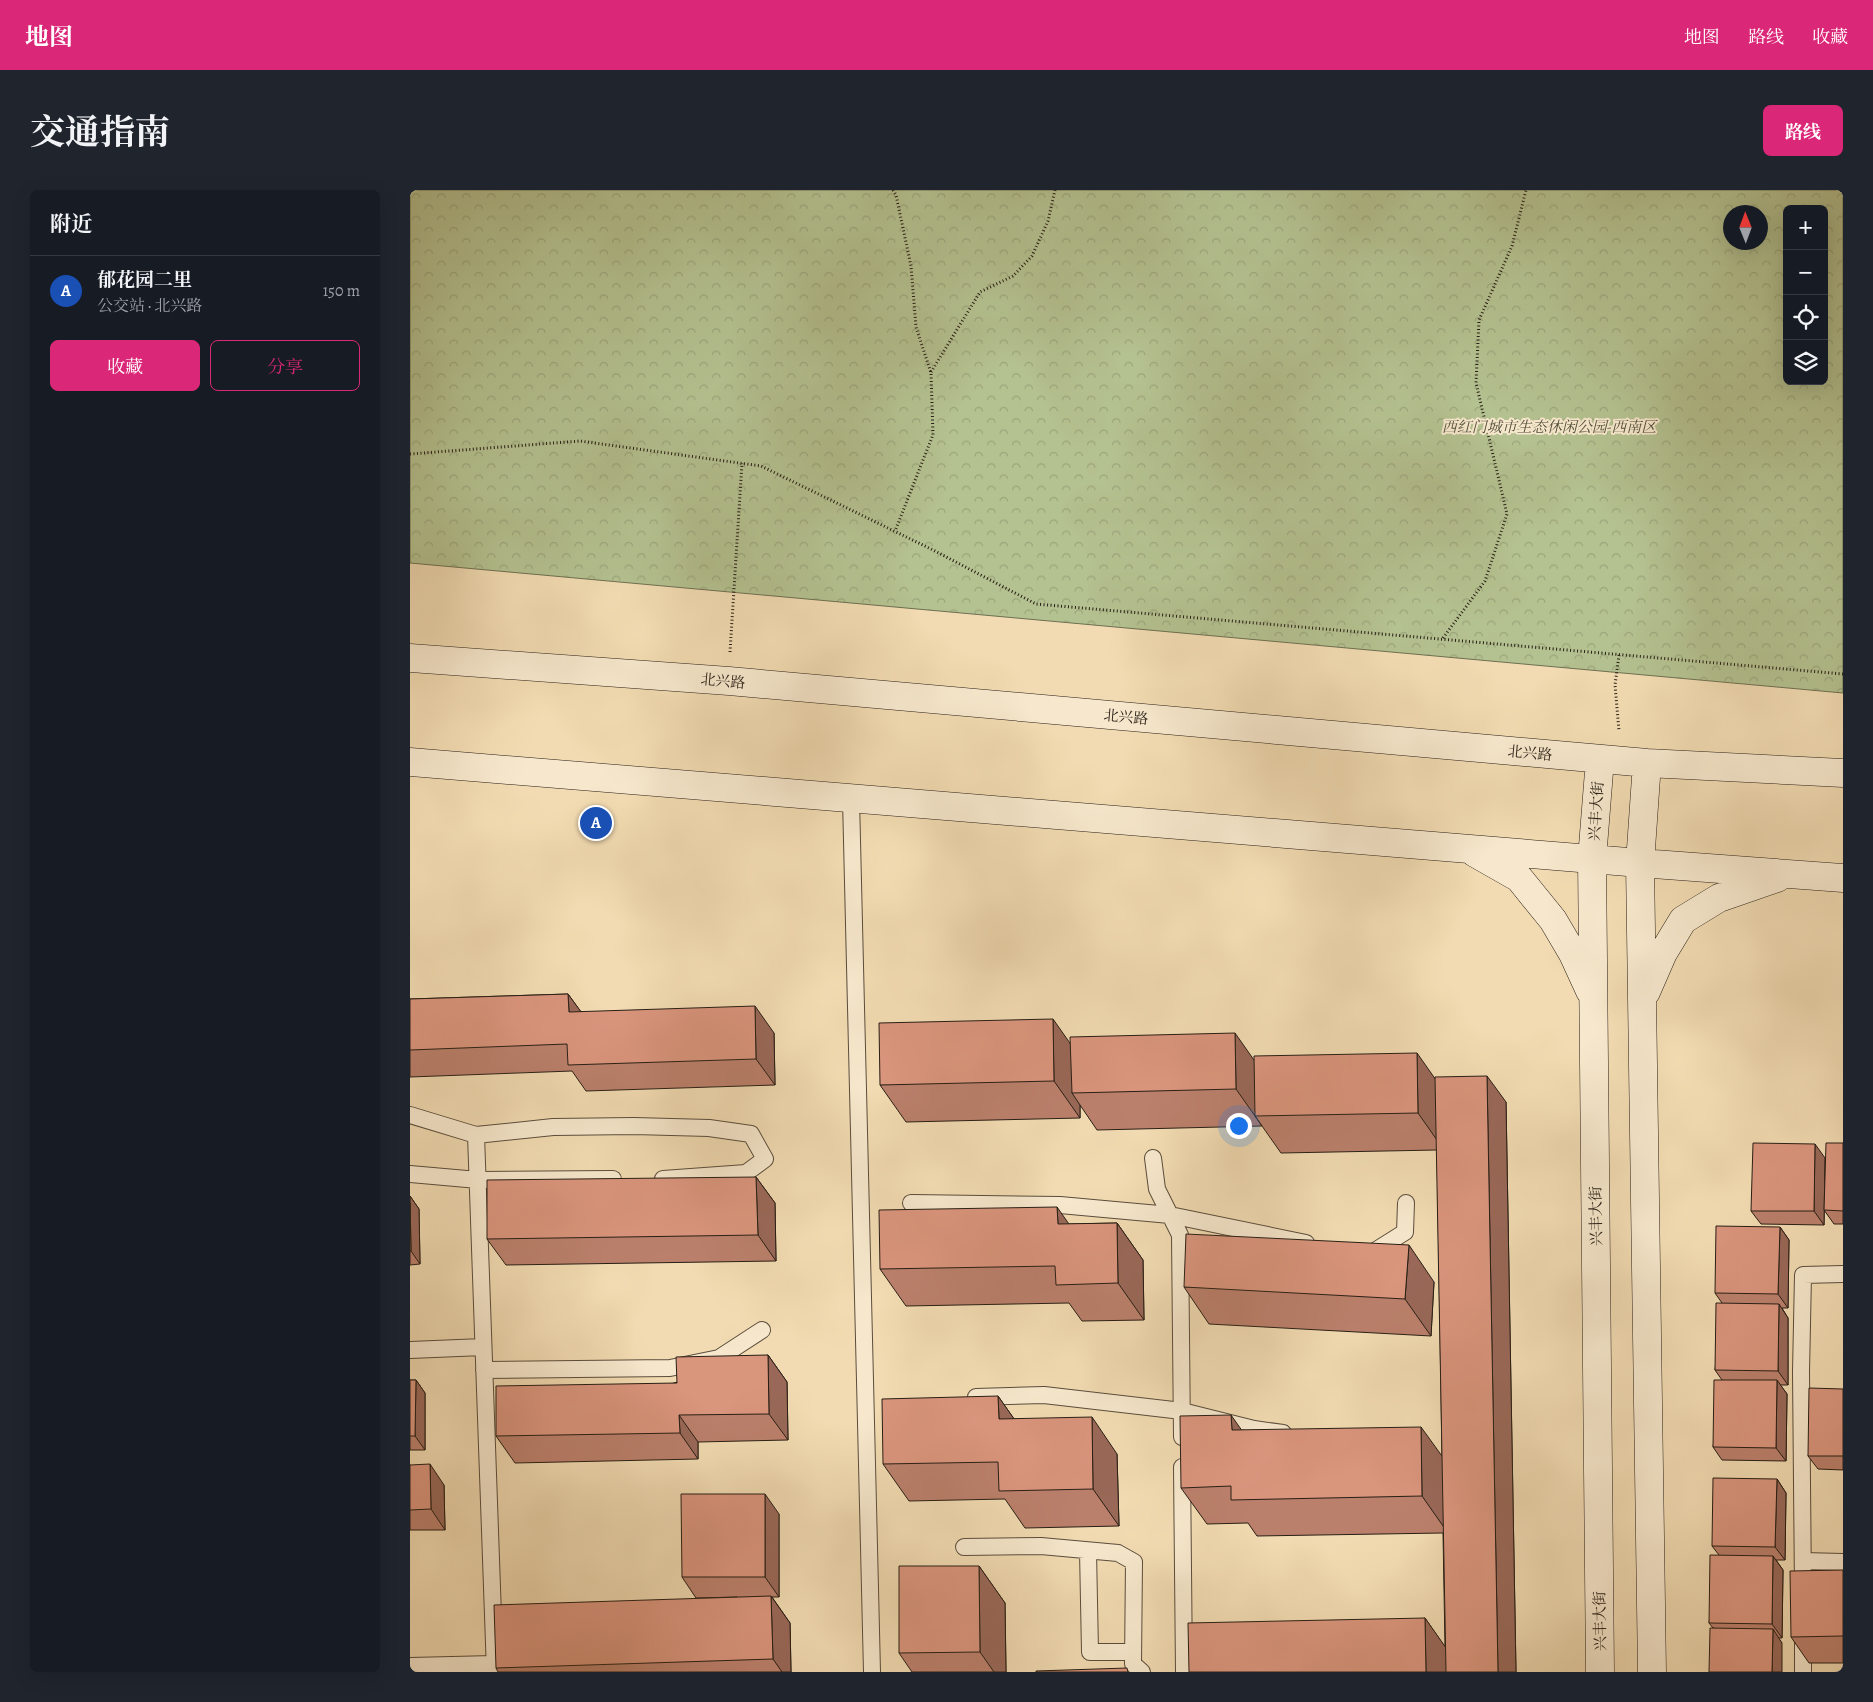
<!DOCTYPE html>
<html lang="zh">
<head>
<meta charset="utf-8">
<style>
	body { margin:0; font-family:Alegreya,"Noto Serif SC",serif; background:#20242c; color:#f1f3f6 }
	.controls { position:absolute; right:15px; top:15px; display:grid; overflow:hidden; border-radius:8px; box-shadow:0 5px 20px #0002 }
	.controls button { width:45px; height:45px; display:grid; place-items:center; padding:0; border:0; border-bottom:1px solid #363941; background:#171b24; color:#f1f3f6; font:25px sans-serif }
	.compass { position:absolute; left:1313px; top:15px; width:45px; height:45px; border-radius:50%; background:#171b24; box-shadow:0 5px 20px #0002; rotate:359deg }
	.you { position:absolute; left:828px; top:935px; width:18px; height:18px; margin:-12px; border:4px solid #fff; border-radius:50%; background:#1a73e8; box-shadow:0 0 0 8px #1a73e833 }
	.badge { display:grid; place-items:center; width:32px; height:32px; border-radius:50%; background:#db2777; color:#fff; font-size:16px; font-weight:700 }
	.pin { position:absolute; translate:-50% -50%; border:2px solid #fff; box-shadow:0 1px 5px #0006 }
	.list { margin:0; padding:0; list-style:none }
	h2 { display:flex; justify-content:space-between; align-items:center; height:65px; margin:0; padding:0 20px; font-size:21px }
	h2 small { font-size:16px; font-weight:400; color:#9ea1a6 }
	.list li { display:grid; grid-template-columns:32px 1fr auto; gap:15px; align-items:center; box-sizing:border-box; height:70px; padding:0 20px; border-top:1px solid #363941 }
	.list b { display:block; font-size:19px; white-space:nowrap }
	.list p { margin:0; font-size:16px; white-space:nowrap; color:#9ea1a6 }
	.list em { font-size:16px; font-style:normal; color:#9ea1a6 }
	.actions { display:flex; gap:10px; padding:15px 20px }
	.actions a { flex:1; padding:11px 0; border:1px solid #db2777; border-radius:8px; text-align:center; font-size:18px; color:#db2777 }
	.actions .main { background:#db2777; color:#fff }
	.icon { flex:none; width:28px; height:28px; fill:none; stroke:currentColor; stroke-width:2; stroke-linecap:round; stroke-linejoin:round }
	.map { position:relative; flex:none; width:1433px; height:1482px; overflow:hidden; border-radius:8px }
	header { display:flex; align-items:center; gap:30px; box-sizing:border-box; height:70px; padding:0 25px; background:#db2777; color:#fff }
	header strong { font-size:24px }
	nav { display:flex; gap:28px; margin-inline-start:auto; font-size:18px }
	.intro { display:flex; align-items:center; justify-content:space-between; box-sizing:border-box; height:120px; padding:0 30px }
	h1 { margin:0; font-size:35px }
	.button { padding:12px 22px; border-radius:8px; background:#db2777; color:#fff; font-size:18px; font-weight:700 }
	main { display:flex; gap:30px; padding:0 30px }
	aside { flex:1; background:#171b24; border-radius:8px; box-shadow:0 5px 20px #0002 }
	.map>svg:first-child { display:block }
	.park { fill:url(#park-crowns); stroke:#6e7052; fill-rule:evenodd }
	.lines { fill:none; stroke-linecap:round; stroke-linejoin:round }
	.service-casing { stroke:#5a4d3c; stroke-width:18 }
	.secondary-casing { stroke:#271e15; stroke-width:29 }
	.path { stroke:#271e15; stroke-width:3; stroke-dasharray:1 2.5; stroke-linecap:butt }
	.service { stroke:#f7e8cd; stroke-width:16 }
	.secondary { stroke:#f7e8cd; stroke-width:28 }
	.wall { fill:#bb806c; stroke:#271e15 }
	.shaded-wall { fill:#996858; stroke:#271e15 }
	.building { fill:#da957d; stroke:#271e15 }
	.labels { text-anchor:middle; dominant-baseline:central; stroke-width:4; stroke-linejoin:round; paint-order:stroke }
	.park-label { font-size:15px; font-style:italic; fill:#514f3a; stroke:#f7e8cd }
	.street-label { font-size:15px; fill:#271e15; stroke:#f7e8cd }
</style>
</head>
<body>
<header>
<strong>地图</strong>
<nav><a>地图</a><a>路线</a><a>收藏</a></nav>
</header>
<div class="intro"><h1>交通指南</h1><a class="button">路线</a></div>
<main>
<aside>
<h2>附近<small></small></h2>
<ul class="list">
<li><span class="badge" style="background:#1a4fb4">A</span><div><b>郁花园二里</b><p>公交站 · 北兴路</p></div><em>150 m</em></li>
</ul>
<div class="actions"><a class="main">收藏</a><a>分享</a></div>
</aside>
<div class="map">
<svg width="1433" height="1482" viewBox="0 0 1433 1482">
	<defs>
		<pattern id="park-crowns" width="20" height="18" patternUnits="userSpaceOnUse" patternTransform="scale(1.25)"><rect width="20" height="18" fill="#b4c190"/><path d="M2 6a3 3 0 1 1 6 0M12 15a3 3 0 1 1 6 0" fill="none" stroke="#9ba57b"/></pattern>
	</defs>
	<rect width="100%" height="100%" fill="#f2dbb2"/>
	<filter id="stains"><feTurbulence type="fractalNoise" baseFrequency=".004" numOctaves="4"/><feColorMatrix values="0 0 0 0 .2 0 0 0 0 .09 0 0 0 0 .02 0 0 0 .5 -.17"/></filter>
	<radialGradient id="worn" r=".72"><stop offset=".6" stop-color="#630" stop-opacity="0"/><stop offset="1" stop-color="#630" stop-opacity=".3"/></radialGradient>
	<path class="park" d="M0,0h1433v503l-1433,-130zM1377,19h37v172h-37zM1320,22h30v30h-30z"/>
	<g class="lines">
		<g class="service-casing">
			<path id="service" d="M441,609l21,873
				M0,925l66,20 77,-8 81,-1 75,2 42,6 14,25 -19,14 -83,6
				M66,945l19,537
				M743,968l4,31 23,46 2,202
				M0,984l68,6 135,-1
				M501,1013l149,2 110,10 136,28
				M957,1064h3l35,-22 1,-29
				M0,1160l73,-3
				M74,1180l186,-2 49,-10 43,-28
				M566,1207l68,-2 138,16 72,18 29,4
				M772,1277l2,205
				M554,1357l77,-1 77,7 16,9 -1,102 9,8
				M678,1361l2,101h43
				M1393,1371l40,1
				M1393,1402l-2,-220 2,-97 40,-1
				M1393,1442v40
				M0,1476l84,-2"/>
		</g>
		<g class="secondary-casing">
			<path id="secondary" d="M0,468l319,23 918,82 196,10
				M1190,569l-8,100 8,813
				M0,572l1230,101 203,15
				M1237,573l-7,100 12,809
				M1065,663l44,25 34,42 20,34 17,37
				M1236,802l17,-39 20,-33 36,-22 58,-20"/>
		</g>
		<path class="path" d="M483,0l3,5 15,71 5,61 15,46 2,62 -38,96
			M521,182l49,-80 33,-16 19,-20 16,-35 7,-31
			M0,264l170,-13 181,25 172,84 103,54 807,70
			M1033,448l42,-57 22,-67 -31,-131 3,-63 33,-74 14,-56
			M320,462l12,-189
			M1209,465l-4,30 4,46"/>
		<use href="#service" class="service"/>
		<use href="#secondary" class="secondary"/>
	</g>
	<path class="wall" d="M158,804l13,18 193,21 1,52 -189,6 -14,-20 -162,6v-78z
		M660,854l184,17 181,17 71,24 10,570h-327l236,-54 20,29 -2,-114 -186,3 -9,-13 -41,1 -26,-36 61,-58 200,27 -5,-307 -156,3 -19,-27 -165,4 -17,-25v13l-174,4 -26,-37z
		M1433,953v81h-9l-10,-14z
		M1415,968l-1,67 -63,-1 -10,-13z
		M346,987l19,26 1,58 -270,4 -19,-26z
		M0,1006l9,13 1,55 -10,1z
		M707,1033l26,37 1,60 -62,1 -13,-18 -163,3 -26,-37 190,-45z
		M1370,1037l9,13 -1,68h-6l6,10v67h-8l7,9 -1,67 -64,-1 -9,-13 9,-67 -7,-10 7,-67 -7,-10z
		M1024,1092l-3,54 -222,-12 -25,-37z
		M358,1165l19,27 1,58 -90,2v17l-183,4 -19,-27z
		M0,1190h6l9,13v57h-15z
		M1433,1199v81l-25,-1 -10,-13z
		M588,1206l16,23 103,35 2,72 -94,2 -20,-29 -96,2 -26,-37z
		M0,1275l34,20 1,45h-35z
		M1367,1289l9,14 -1,67h-9l7,10 -1,68h-4l4,5 -69,-15 -4,-5 10,-68 -7,-9z
		M369,1324v83h-7l18,26 1,49h-293l-2,-4 241,-71 -41,1 -14,-21z
		M569,1376l26,37 1,69h-94l-13,-19z
		M1433,1380v93h-34l-18,-26z"/>
	<path class="shaded-wall" d="M158,804l19,26 -18,-8z
		M345,816l19,27 1,52 -19,-26z
		M643,829l26,37 -7,37 8,12v13l-26,-37z
		M825,843l26,37 -6,46 7,10 -26,-37z
		M1007,863l26,37 1,60 -26,-37z
		M1077,886l19,26 10,570h-18z
		M1405,954l10,14 -1,67 -10,-14z
		M346,987l19,26 1,58 -18,-26z
		M0,1006l9,13 1,55 -9,-13z
		M647,1017l26,37 -25,-20z
		M707,1033l26,37 1,60 -26,-37z
		M1370,1037l9,13 -1,68 -10,-14z
		M999,1055l25,37 -3,54 -26,-37z
		M1369,1114l9,14v67l-10,-14z
		M358,1165l19,27 1,58 -19,-26z
		M6,1190l9,13v57l-10,-14z
		M1367,1190l10,14 -1,67 -10,-13z
		M588,1206l26,37 -25,-14z
		M269,1225l19,27v17l-18,-26z
		M821,1225l26,37 -25,-22z
		M682,1227l25,37 2,72 -26,-37z
		M1011,1237l26,36 1,70 -26,-37z
		M20,1274l14,21 1,45 -14,-21z
		M1367,1289l9,14 -1,67 -10,-13z
		M355,1304l14,20v83l-14,-20z
		M1363,1366l10,14 -1,68 -10,-14z
		M569,1376l26,37 1,69h-12l-14,-20z
		M361,1406l19,27 1,49h-9l-9,-13z
		M1015,1428l26,37v17h-25z
		M1363,1439l9,14v29h-10z"/>
	<path class="building" d="M158,804l1,18 186,-6 1,53 -188,6 -1,-21 -157,6v-51z
		M643,829l1,62 -174,4 -1,-62z
		M825,843l1,56 -164,4 -2,-56z
		M1007,863l1,60 -163,3 -1,-60z
		M1077,886l11,596h-52l-11,-595z
		M1343,953l62,1 -1,67h-63z
		M1416,953h17v68l-19,-1z
		M346,987l2,58 -271,4v-59z
		M0,1013l1,48h-1z
		M647,1017l1,17 59,-1 1,60 -62,2 -1,-19 -175,3 -1,-59z
		M1306,1036l64,1 -2,67 -63,-1z
		M776,1044l223,11 -4,54 -221,-12z
		M1306,1113l63,1 -1,67 -63,-1z
		M358,1165l1,59 -90,1 1,18 -184,3v-50l181,-3 -1,-26z
		M0,1190h6l-1,56h-5z
		M1304,1190h63l-1,68 -63,-1z
		M1399,1198l34,1v67h-35z
		M588,1206l1,23 93,-2 1,72 -94,2 -1,-29 -115,2 -1,-65z
		M821,1225l1,15 189,-3 1,69 -191,4v-14l-50,2 -1,-72z
		M20,1274l1,45 -21,1v-45z
		M1303,1288l64,1 -2,68 -63,-1z
		M271,1304h84v83h-83z
		M1300,1365l63,1 -1,68 -63,-1z
		M489,1376h80l1,86 -81,1z
		M1433,1380v66l-52,1 -1,-66z
		M361,1406l2,63 -277,9 -2,-63z
		M1015,1428l1,54h-237l-1,-49z
		M1300,1438l63,1 -1,43h-63z
		M717,1478l1,4h-92v-1z"/>
	<g class="labels">
		<g class="park-label">
			<text x="1139" y="237">西红门城市生态休闲公园-西南区</text>
		</g>
		<g class="street-label">
			<text transform="translate(313 491) rotate(5)">北兴路</text>
			<text transform="translate(716 527) rotate(5)">北兴路</text>
			<text transform="translate(1120 563) rotate(5)">北兴路</text>
			<text transform="translate(1186 621) rotate(-86)">兴丰大街</text>
			<text transform="translate(1186 1026) rotate(-91)">兴丰大街</text>
			<text transform="translate(1190 1431) rotate(-91)">兴丰大街</text>
		</g>
	</g>
	<rect width="100%" height="100%" filter="url(#stains)"/>
	<rect width="100%" height="100%" fill="url(#worn)"/>
</svg>
<div class="controls">
<button>+</button>
<button>−</button>
<button><svg class="icon" aria-label="locate" viewBox="0 0 24 24"><circle cx="12" cy="12" r="6"/><path d="M12 2v4M12 18v4M2 12h4M18 12h4"/></svg></button>
<button><svg class="icon" aria-label="layers" viewBox="0 0 24 24"><path d="M12 4l9 5-9 5-9-5zM3 14l9 5 9-5"/></svg></button>
</div>
<svg class="compass" viewBox="-18 -18 36 36"><path d="M0-13l5 13h-10z" fill="#e53935"/><path d="M0 13l5-13h-10z" fill="#9ea1a6"/></svg>
<div class="you"></div>
<div class="pin badge" style="left:186px;top:633px;background:#1a4fb4">A</div>
</div>
</main>
</body>
</html>
